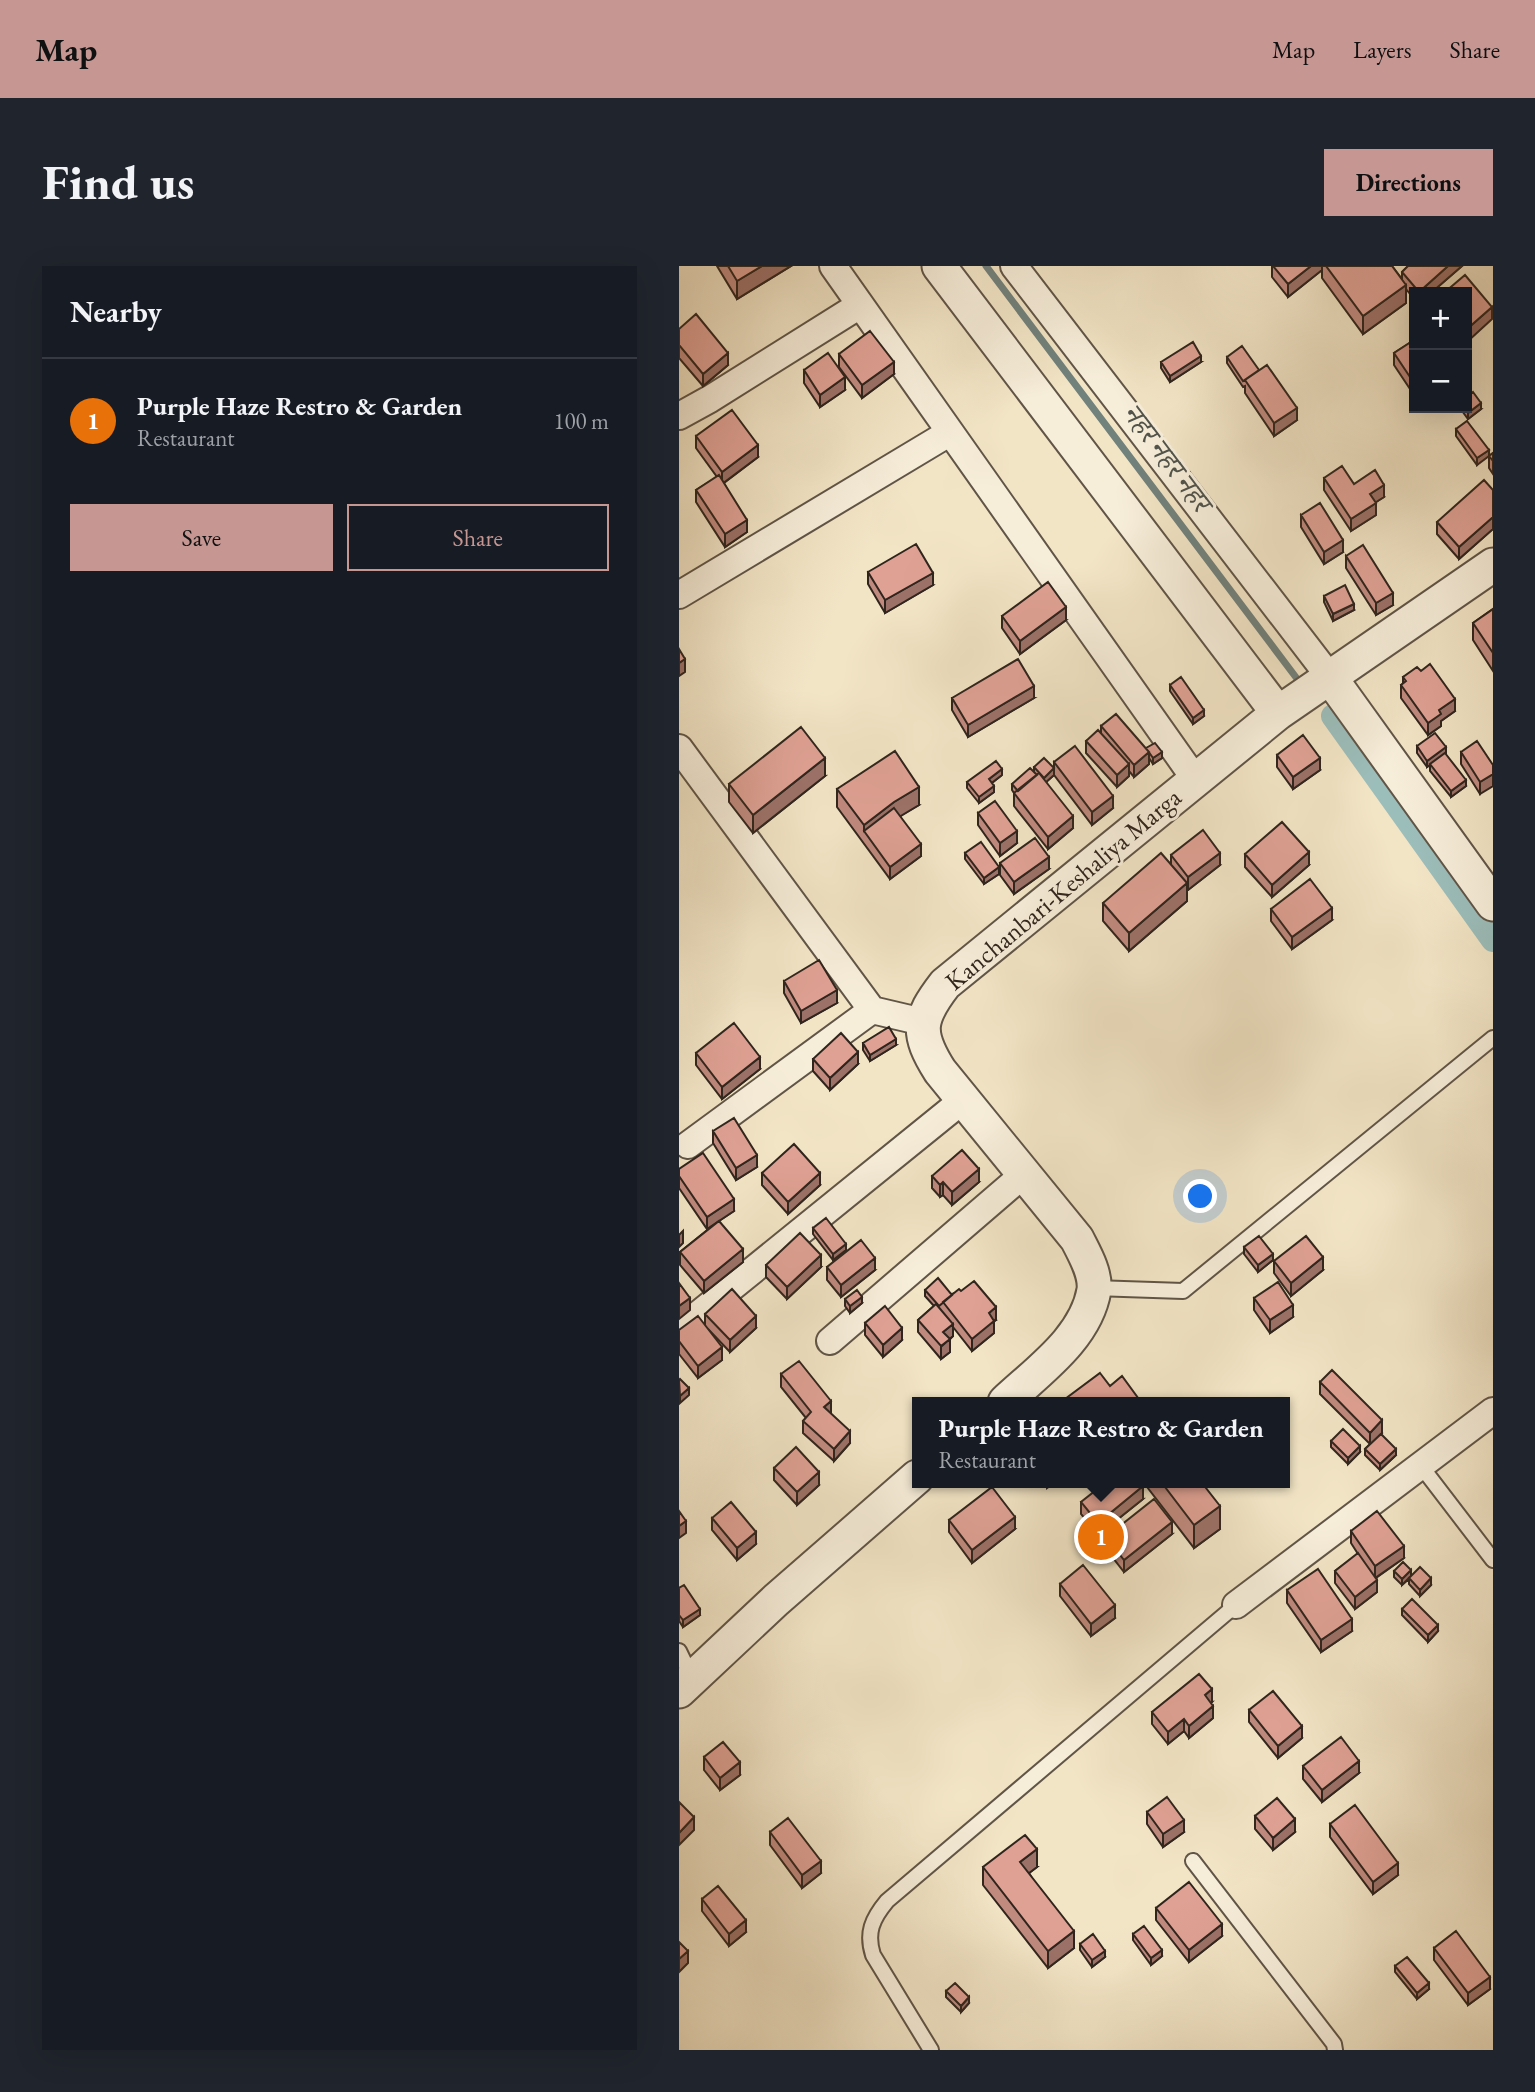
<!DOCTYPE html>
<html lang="en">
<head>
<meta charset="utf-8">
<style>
	body { margin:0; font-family:"EB Garamond","Noto Serif Devanagari",serif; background:#20242c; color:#f1f3f6 }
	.controls { position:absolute; right:21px; top:21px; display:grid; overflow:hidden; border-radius:0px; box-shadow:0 7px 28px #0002 }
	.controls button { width:63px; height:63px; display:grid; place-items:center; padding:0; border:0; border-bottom:2px solid #363941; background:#171b24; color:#f1f3f6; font:35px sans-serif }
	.you { position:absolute; left:522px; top:931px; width:24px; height:24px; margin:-18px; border:5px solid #fff; border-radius:50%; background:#1a73e8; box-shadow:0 0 0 10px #1a73e833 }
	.badge { display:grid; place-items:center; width:46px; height:46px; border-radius:50%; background:#c59692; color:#fff; font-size:23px; font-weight:700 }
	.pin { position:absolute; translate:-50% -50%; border:4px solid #fff; box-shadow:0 2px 7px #0006 }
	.popup { position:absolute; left:233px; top:1131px; width:378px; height:91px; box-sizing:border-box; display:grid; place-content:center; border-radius:0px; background:#171b24; filter:drop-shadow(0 2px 5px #0005); font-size:23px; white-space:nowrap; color:#9ea1a6 }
	.popup b { font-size:26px; color:#f1f3f6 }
	.popup::after { content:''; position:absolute; left:50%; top:100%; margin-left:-14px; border:14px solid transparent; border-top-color:#171b24 }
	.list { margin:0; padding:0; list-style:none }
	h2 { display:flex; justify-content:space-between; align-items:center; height:91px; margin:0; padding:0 28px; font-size:30px }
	h2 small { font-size:23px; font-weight:400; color:#9ea1a6 }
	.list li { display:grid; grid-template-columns:46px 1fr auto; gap:21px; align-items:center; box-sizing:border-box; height:126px; padding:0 28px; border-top:2px solid #363941 }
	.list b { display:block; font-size:26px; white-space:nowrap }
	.list p { margin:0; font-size:23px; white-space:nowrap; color:#9ea1a6 }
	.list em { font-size:23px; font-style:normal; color:#9ea1a6 }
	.actions { display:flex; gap:14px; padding:21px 28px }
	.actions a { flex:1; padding:16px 0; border:2px solid #c59692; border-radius:0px; text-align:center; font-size:24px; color:#c59692 }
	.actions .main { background:#c59692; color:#111 }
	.map { position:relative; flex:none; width:814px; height:1784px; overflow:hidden; border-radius:0px }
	header { display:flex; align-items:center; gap:42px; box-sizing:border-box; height:98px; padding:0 35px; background:#c59692; color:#111 }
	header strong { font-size:33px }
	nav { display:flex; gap:38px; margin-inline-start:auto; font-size:24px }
	.intro { display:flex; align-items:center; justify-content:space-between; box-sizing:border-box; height:168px; padding:0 42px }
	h1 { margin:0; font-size:49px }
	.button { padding:18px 32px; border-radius:0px; background:#c59692; color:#111; font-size:24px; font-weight:700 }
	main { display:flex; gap:42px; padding:0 42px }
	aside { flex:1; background:#171b24; border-radius:0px; box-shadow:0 7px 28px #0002 }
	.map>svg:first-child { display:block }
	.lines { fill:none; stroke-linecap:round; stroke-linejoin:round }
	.stream { stroke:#71817c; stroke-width:7 }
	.canal { stroke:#9cbebb; stroke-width:24 }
	.service-casing { stroke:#605547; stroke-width:18 }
	.minor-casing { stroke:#605547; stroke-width:30 }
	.tertiary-casing { stroke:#605547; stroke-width:37 }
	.service { stroke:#f7eeda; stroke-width:14 }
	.minor { stroke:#f7eeda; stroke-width:26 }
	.tertiary { stroke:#f7eeda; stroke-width:33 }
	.wall { fill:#c08a7f; stroke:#30251d; stroke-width:2 }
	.shaded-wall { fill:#9c7168; stroke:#30251d; stroke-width:2 }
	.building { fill:#dfa194; stroke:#30251d; stroke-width:2 }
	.labels { text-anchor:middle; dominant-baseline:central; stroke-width:6; stroke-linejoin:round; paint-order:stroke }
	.street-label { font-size:26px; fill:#30251d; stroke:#f7eeda }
	.water-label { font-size:28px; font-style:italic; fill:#50534c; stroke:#f7eeda }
</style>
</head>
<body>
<header>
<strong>Map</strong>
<nav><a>Map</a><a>Layers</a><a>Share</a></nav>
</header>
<div class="intro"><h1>Find us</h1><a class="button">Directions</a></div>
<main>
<aside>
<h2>Nearby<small></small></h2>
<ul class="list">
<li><span class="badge" style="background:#e8710a">1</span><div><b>Purple Haze Restro &amp; Garden</b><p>Restaurant</p></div><em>100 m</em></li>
</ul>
<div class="actions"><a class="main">Save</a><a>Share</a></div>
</aside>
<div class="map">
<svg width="814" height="1784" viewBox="0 0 814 1784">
	<rect width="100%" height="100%" fill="#f2e5c6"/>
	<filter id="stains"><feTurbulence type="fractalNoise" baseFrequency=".00286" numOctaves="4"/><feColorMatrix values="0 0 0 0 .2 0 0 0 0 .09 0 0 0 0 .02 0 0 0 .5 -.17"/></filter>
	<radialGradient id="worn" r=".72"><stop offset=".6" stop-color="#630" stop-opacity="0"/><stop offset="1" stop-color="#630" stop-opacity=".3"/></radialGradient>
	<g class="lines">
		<path class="stream" d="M307,0l315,418"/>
		<path class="canal" d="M654,450l160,224"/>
		<g class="service-casing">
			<path id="service" d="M415,1022l89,3 310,-253
				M742,1200l72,94
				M0,1385l13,27
				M514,1595l141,183 1,6
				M252,1784l-58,-95c-7,-22 -1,-36 14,-54l349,-296"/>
		</g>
		<g class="minor-casing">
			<path id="minor" d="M154,0l362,513
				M335,0l315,410
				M0,150l31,-17 150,-94
				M0,329l270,-162
				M0,482l193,262 51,12
				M9,879l184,-135
				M0,1064l284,-230
				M151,1075l194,-167
				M557,1339l257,-194"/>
		</g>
		<g class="tertiary-casing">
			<path id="tertiary" d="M260,0l339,447
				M650,410l164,228
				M326,1136c33,-31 81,-64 89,-112 2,-17 -10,-37 -17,-51l-137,-168c-24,-38 -22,-52 5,-87l333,-271 215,-148
				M0,1425l97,-91 141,-123"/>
		</g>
		<use href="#service" class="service"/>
		<use href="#minor" class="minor"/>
		<use href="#tertiary" class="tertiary"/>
	</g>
	<path class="wall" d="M38,0h74l-54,33z
		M593,0h120l10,13v-7l6,-6h54l-30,26h-18v7l-8,-10v14l-43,31 -41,-56v-8l-34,27 -16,-20z
		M0,63l49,36 -25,21 -24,-28z
		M735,74v55l-20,-30v-12z
		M160,88l55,20 -32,24 -23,-31z
		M548,91l32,13 38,50 -23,16 -29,-43v-7l-2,1 -16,-24z
		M482,96h40l-31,20 -9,-14z
		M125,104l41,20 -25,17 -16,-24z
		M781,142h7l14,1 -13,10z
		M777,163l33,21 -12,15 -21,-29z
		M17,170l62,21 -34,26 23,49 -22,15 -29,-45v-12l21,-13 -21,-29z
		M814,187v21l-4,-6v-12z
		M645,212l30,6 30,13 -8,5v13l-25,16 -27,-41z
		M814,224v39l-34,30 -22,-25v-12z
		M622,249l42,37 -19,12 -23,-37z
		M667,290l47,49 -17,10 -30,-47z
		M189,306l65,13 -48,28 -17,-29z
		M645,330l30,14 -21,11 -9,-19z
		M814,343v62l-20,-31v-17z
		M323,350l64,4 -46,34 -18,-26z
		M742,405l34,40 -14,10v5l-13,9 -27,-37v-13l2,-1v-7z
		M491,419l34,31 -11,8 -23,-33z
		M273,432h82l-66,39 -16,-27z
		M422,460l45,23 16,9 -9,6 -4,-6v6l-15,13 -5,-6v5l-12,11 -31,-34v-12l15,-7z
		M738,480l49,40 -15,11 -21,-26v-6l-3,2 -10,-14z
		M782,486l32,13 -13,29 -19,-30z
		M598,489l43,15 -27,19 -16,-22z
		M375,496l59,46 -21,17 -38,-50 -8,7 27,46 -25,21 -34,-43v-13l-2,-3v-6l22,-13v-4l20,1z
		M323,509l-10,8 2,9 -15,11 -12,-15v-6z
		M146,510l-72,57 -24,-31v-18z
		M158,523l82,16 -19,11 21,40 -31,23 -53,-72z
		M299,547l39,30 -17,13 -22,-31z
		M286,587l34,21 -15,10 -19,-25z
		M566,588l64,11 -37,32 -27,-30z
		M492,589l49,10 -32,25 -1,-1v12l-58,50 -26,-30v-18l68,-39z
		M321,597l49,6 -35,25 -14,-19z
		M592,643l61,11 -40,29 -21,-28z
		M105,715l53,22 -36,20 -17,-30z
		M184,777l33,2 -26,16 -7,-11z
		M17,787l64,16 -38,30 -26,-34z
		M134,793l45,5 -28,26 -17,-19z
		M34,865l44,36 -21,13 -23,-37z
		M0,903l55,42 -15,10 24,41 -39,31 -24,-28v-13l36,-29 -9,6 -28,-41z
		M83,907l58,12 -32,29 -26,-29z
		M253,910l47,6 -27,23 -9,-10 -3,2 -8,-9z
		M134,962l33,22 -13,10 -20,-26z
		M565,981l29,13 -15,12 -14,-18z
		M595,995l49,9 -32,26 -17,-23z
		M87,999l55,2 -34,32 -21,-22z
		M148,1001l48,3 -34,27 -14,-17z
		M246,1024l27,4 9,-3 35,29 -2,1v12l-22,18 -19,-24v9l-3,3v13l-9,7 -23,-27v-12l16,-14 -9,-10z
		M575,1032l39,19 -23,16 -16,-23z
		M166,1033l17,4 -12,10 -5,-7z
		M26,1048l51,14 -26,24 -22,-23 14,31 -24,18 -19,-24v-24l26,-5z
		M186,1057l37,17 -19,17 -18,-22z
		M102,1108l50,40 19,29 -16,18 -31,-28v-12l3,-3 -25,-31z
		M641,1116l62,51 -1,1 15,21 -16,15 -15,-15v-6l5,-5 -50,-50z
		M652,1175l29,11 -12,12 -17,-17z
		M95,1202l45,17 -22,20 -23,-25z
		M465,1217h58l18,46 -26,19z
		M464,1233l-45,36 -17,-21v-12z
		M33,1252l44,26 -19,16 -25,-30z
		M270,1254l66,9 -43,34 -23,-31z
		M672,1265l53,27 -28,20 1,14 -22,17 -20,-26v-12l23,-17 -7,-11z
		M493,1268l-48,38 -18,-23v-12z
		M715,1305l17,5 20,9 -11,11 -11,-12v-5l-7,6 -8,-8z
		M381,1318l55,34 -24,18 -31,-40z
		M0,1322l21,27 -17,12 -4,-6z
		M608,1324l65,41 -31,21 -34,-49z
		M723,1343l36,22 -10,11 -26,-27z
		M533,1436l-1,1 2,15 -24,20 -5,-7 -16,13 -16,-20v-12z
		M570,1444l53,28 -24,20 -29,-36z
		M25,1491l36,18 -20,15 -16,-20z
		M624,1500l56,7 -37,29 -19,-23z
		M468,1546l37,20 -21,15 -16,-23z
		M576,1550l40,16 -22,18 -18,-21z
		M651,1558l68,51 -25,19 -43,-57z
		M91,1566l51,41 -19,15 -32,-43z
		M304,1601h54l-8,6 45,75 -26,20 -65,-83z
		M23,1633l44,33 -17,14 -27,-35z
		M477,1642l66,28 -33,26 -33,-42z
		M454,1668l29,22 -11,9 -18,-25z
		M401,1678l25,13 -13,10 -12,-17z
		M755,1682l56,41 -22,16 -34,-45z
		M716,1700l34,23 -12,10 -22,-27z
		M267,1725l23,12 -8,9 -15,-15z"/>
	<path class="shaded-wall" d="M83,0h29l-54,33v-18z
		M632,0h11v4l-34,27v-13z
		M769,0h14l-30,26h-13z
		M727,19v18l-43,31v-18z
		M813,41v12l-25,23v-13z
		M49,87v12l-25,21v-12z
		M522,90v6l-31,20v-6z
		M215,96v12l-32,24v-13z
		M166,111v13l-25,17v-12z
		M802,137v6l-13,10v-6z
		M618,142v12l-23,16v-13z
		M79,179v12l-36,27v-12z
		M810,184v6l-12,9v-7z
		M705,219v12l-14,9v-12z
		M697,237v12l-25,16v-12z
		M814,251v12l-34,30v-12z
		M68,254v12l-22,15v-13z
		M664,274v12l-19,12v-12z
		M254,307v12l-48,28v-13z
		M714,327v12l-17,10v-12z
		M675,338v6l-21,11v-7z
		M387,341v13l-46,34v-13z
		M6,393v13l-6,4v-13z
		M355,420v12l-66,39v-12z
		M776,433v12l-14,10v5l-13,9v-12l11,-13z
		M525,444v6l-11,8v-6z
		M767,481v7l-19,13v-6z
		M470,486v12l-15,13v-12z
		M483,486v6l-9,6v-6z
		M146,492v18l-72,57v-18z
		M641,492v12l-27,19v-12z
		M450,498v12l-12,11v-12z
		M375,502v7l-10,9v-6z
		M323,503v6l-13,10v-6z
		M814,508v12l-13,8v-12z
		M787,514v6l-15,11v-6z
		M315,520v6l-15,11v-6z
		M240,521v18l-25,15 -30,11v-6l30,-23z
		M434,530v12l-21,17v-13z
		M394,550v12l-25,21v-12z
		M338,565v12l-17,13v-13z
		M242,578v12l-31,23v-12z
		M630,586v13l-37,32v-12z
		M541,587v12l-32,25v-13z
		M370,591v12l-35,25v-12z
		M320,601v7l-15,10v-6z
		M508,617v18l-58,50v-18z
		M653,642v12l-40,29v-12z
		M158,724v13l-36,20v-12z
		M217,773v6l-26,16v-6z
		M179,786v12l-28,26v-12z
		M81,791v12l-38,30v-12z
		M78,889v12l-21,13v-12z
		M300,903v13l-27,23v-13z
		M141,907v12l-32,29v-12z
		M264,916v13l-3,2v-12z
		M55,933v12l-27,18v-12z
		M4,965v12l-4,4v-12z
		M167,978v6l-13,10v-6z
		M64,983v13l-39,31v-12z
		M594,988v6l-15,12v-7z
		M142,989v12l-34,32v-12z
		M644,991v13l-32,26v-13z
		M196,992v12l-34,27v-12z
		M183,1031v6l-12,10v-7z
		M11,1032v12l-11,9v-13z
		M614,1039v12l-23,16v-13z
		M317,1041v13l-4,3 2,-2v12l-22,18v-12l17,-26z
		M77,1050v12l-26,24v-12z
		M274,1058v12l-10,9v-13z
		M223,1062v12l-19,17v-12z
		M271,1073v13l-9,7v-13z
		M43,1081v13l-24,18v-12z
		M10,1122v7l-9,8v-7z
		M152,1135v13l-7,-7z
		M703,1154v13l-12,12v-12z
		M171,1165v12l-16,18v-12z
		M681,1180v6l-12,12v-6z
		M717,1183v6l-16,15v-6z
		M140,1206v13l-22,20v-13z
		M368,1217h7l-7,5z
		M464,1220v13l-45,36v-12z
		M541,1240v23l-26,19v-23z
		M336,1251v12l-43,34v-13z
		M7,1255v12l-7,5v-12z
		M493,1256v12l-48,38v-12z
		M77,1266v12l-19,16v-12z
		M725,1280v12l-29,20v-12z
		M732,1304v6l-9,9v-6z
		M752,1312v7l-11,11v-6z
		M698,1314v12l-22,17v-12z
		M436,1339v13l-24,18v-12z
		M21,1343v6l-17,12v-7z
		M673,1353v12l-31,21v-12z
		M759,1359v6l-10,11v-7z
		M533,1423v13l-7,6v-13z
		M534,1440v12l-24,20v-12z
		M505,1453v12l-16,13v-12z
		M623,1460v12l-24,20v-12z
		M680,1495v12l-37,29v-12z
		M61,1496v13l-20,15v-12z
		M15,1551v13l-15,15v-12z
		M616,1553v13l-22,18v-12z
		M505,1554v12l-21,15v-13z
		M358,1583v18l-17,13v-18z
		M142,1595v12l-19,15v-13z
		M719,1597v12l-25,19v-12z
		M67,1654v12l-17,14v-12z
		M543,1658v12l-33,26v-12z
		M395,1665v17l-26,20v-17z
		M483,1684v6l-11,9v-7z
		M9,1685v12l-9,9v-13z
		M426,1685v6l-13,10v-7z
		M811,1711v12l-22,16v-12z
		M750,1717v6l-12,10v-6z
		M290,1731v6l-8,9v-6z"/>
	<path class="building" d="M49,0h34l-25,15z
		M594,0h38l-23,18z
		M647,0h66l14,19 -43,31z
		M729,0h40l-29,26 -17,-20z
		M786,9l27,32 -25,22v-37h-22z
		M17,48l32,39 -25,21 -24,-29v-16z
		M191,65l24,31 -32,23 -23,-31z
		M735,74v43l-20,-30z
		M514,76l8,14 -31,20 -9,-14z
		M563,80l17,24 -16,11 -16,-24z
		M149,87l17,24 -25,18 -16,-25z
		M588,99l30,43 -23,15 -29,-43z
		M794,126l8,11 -13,10 -4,-5h3v-11z
		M53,144l26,35 -36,27 -26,-36z
		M788,155l22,29 -12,8 -21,-29z
		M814,187v8l-4,-5z
		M663,200l12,18 21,-14 9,15 -14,9 6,9 -25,16 -27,-41z
		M40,209l28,45 -22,14 -29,-44z
		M805,214l9,10v27l-34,30 -22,-25z
		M641,237l23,37 -19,12 -23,-37z
		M237,278l17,29 -48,27 -17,-28z
		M684,279l30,48 -17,10 -30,-47z
		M369,316l18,25 -46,34 -18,-25z
		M666,319l9,19 -21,10 -9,-18z
		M814,343v44l-20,-30z
		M0,383l6,10 -6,4z
		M339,393l16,27 -66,39 -16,-27z
		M751,398l25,35 -16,11 2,4 -13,9 -27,-38 5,-4 -3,-4 14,-10 4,4z
		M502,411l23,33 -11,8 -23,-33z
		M437,448l33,38 -15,13 -33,-39z
		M122,461l24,31 -72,57 -24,-31z
		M419,464l31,34 -12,11 -31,-34z
		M756,467l11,14 -19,14 -10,-15z
		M624,469l17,23 -27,19 -16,-22z
		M798,475l16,24v9l-13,8 -19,-30z
		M476,477l7,9 -9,6 -7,-10z
		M396,480l38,50 -21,16 -38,-50z
		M216,485l24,36 -25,15 -30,23 -27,-36z
		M766,487l21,27 -15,11 -21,-27z
		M365,492l10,10 -10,10 -10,-11z
		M317,495l6,8 -13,10 5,7 -15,11 -12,-15z
		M351,502l7,7 -19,16 -6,-7z
		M360,507l34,43 -25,21 -34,-44z
		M316,535l22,30 -17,12 -22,-30z
		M215,542l27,36 -31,23 -26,-36z
		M603,556l27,30 -37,33 -27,-31z
		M524,564l17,23 -32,24 -17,-22z
		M356,572l14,19 -35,25 -14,-19z
		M302,576l18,25 -15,11 -19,-25z
		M482,587l26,30 -58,50 -26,-30z
		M631,613l22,29 -40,29 -21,-28z
		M140,694l18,30 -36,21 -17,-30z
		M55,757l26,34 -38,30 -26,-34z
		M210,761l7,12 -26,16 -7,-12z
		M162,767l17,19 -28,26 -17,-19z
		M55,852l23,37 -21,13 -23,-37z
		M115,878l26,29 -32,29 -26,-29z
		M283,884l17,19 -27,23 -9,-10 -3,3 -8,-9z
		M24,887l31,46 -27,18 -28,-41v-7z
		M147,952l20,26 -13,10 -20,-26z
		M40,955l24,28 -39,32 -24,-29z
		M121,967l21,22 -34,32 -21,-22z
		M580,970l14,18 -15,11 -14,-18z
		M627,970l17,21 -32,26 -17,-22z
		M182,974l14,18 -34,27 -14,-18z
		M259,1012l14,17 -13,11 -14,-16z
		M295,1015l22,26 -7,6 5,8 -22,18 -29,-37 16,-13 2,2z
		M599,1016l15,23 -23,15 -16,-22z
		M0,1017l11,15 -11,8z
		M53,1023l24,27 -26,24 -25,-26z
		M178,1024l5,7 -12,9 -5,-7z
		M257,1038l17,20 -10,8 7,7 -9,7 -23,-26z
		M206,1040l17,22 -19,17 -18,-22z
		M19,1050l24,31 -24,19 -19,-25v-11z
		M120,1095l32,40 -7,6 26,24 -16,18 -31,-28 8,-9 -30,-38z
		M653,1104l50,50 -12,13 -50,-51z
		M421,1107l10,13 12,-10 19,26h-80z
		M1,1113l9,9 -9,8 -1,-16z
		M664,1163l17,17 -12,12 -17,-17z
		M702,1168l15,15 -16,15 -15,-15z
		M117,1181l23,25 -22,20 -23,-24z
		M426,1217h35l3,3 -45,37 -17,-21z
		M483,1217h40l18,23 -26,19z
		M313,1221l23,30 -43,33 -23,-30z
		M475,1233l18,23 -48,38 -18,-23z
		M52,1236l25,30 -19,16 -25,-30z
		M0,1245l7,10 -7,5z
		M698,1245l27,35 -29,20 -24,-35z
		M679,1287l19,27 -22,17 -20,-26z
		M724,1296l8,8 -9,9 -8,-8z
		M404,1299l32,40 -24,19 -31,-40z
		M741,1301l11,11 -11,12 -11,-12z
		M639,1303l34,50 -31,21 -34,-50z
		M5,1319l16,24 -17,11 -4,-5v-27z
		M733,1333l26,26 -10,10 -26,-26z
		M520,1408l13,15 -7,6 8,11 -24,20 -5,-7 -16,13 -16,-20z
		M594,1425l29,35 -24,20 -29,-36z
		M662,1471l18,24 -37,29 -19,-24z
		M44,1476l17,20 -20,16 -16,-21z
		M488,1531l17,23 -21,14 -16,-22z
		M598,1532l18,21 -22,19 -18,-22z
		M0,1536l15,15 -15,16z
		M676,1539l43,58 -25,19 -43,-58z
		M109,1552l33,43 -19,14 -32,-43z
		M346,1569l12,14 -17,13 54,69 -26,20 -65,-84z
		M510,1616l33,42 -33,26 -33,-42z
		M39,1620l28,34 -17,14 -27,-35z
		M465,1660l18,24 -11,8 -18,-24z
		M777,1665l34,46 -22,16 -34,-45z
		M414,1668l12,17 -13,9 -12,-16z
		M0,1676l9,9 -9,8z
		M728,1691l22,26 -12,10 -22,-27z
		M276,1717l14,14 -8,9 -15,-15z"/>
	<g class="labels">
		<g class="street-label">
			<text transform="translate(384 623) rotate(-40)">Kanchanbari-Keshaliya Marga</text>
		</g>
		<g class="water-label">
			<text transform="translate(488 191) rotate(53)">नहर नहर नहर</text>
		</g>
	</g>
	<rect width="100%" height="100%" filter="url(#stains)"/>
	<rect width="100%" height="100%" fill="url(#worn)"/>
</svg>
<div class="controls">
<button>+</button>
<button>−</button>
</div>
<div class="you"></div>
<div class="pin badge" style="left:422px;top:1271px;background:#e8710a">1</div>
<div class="popup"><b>Purple Haze Restro &amp; Garden</b>Restaurant</div>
</div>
</main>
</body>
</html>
